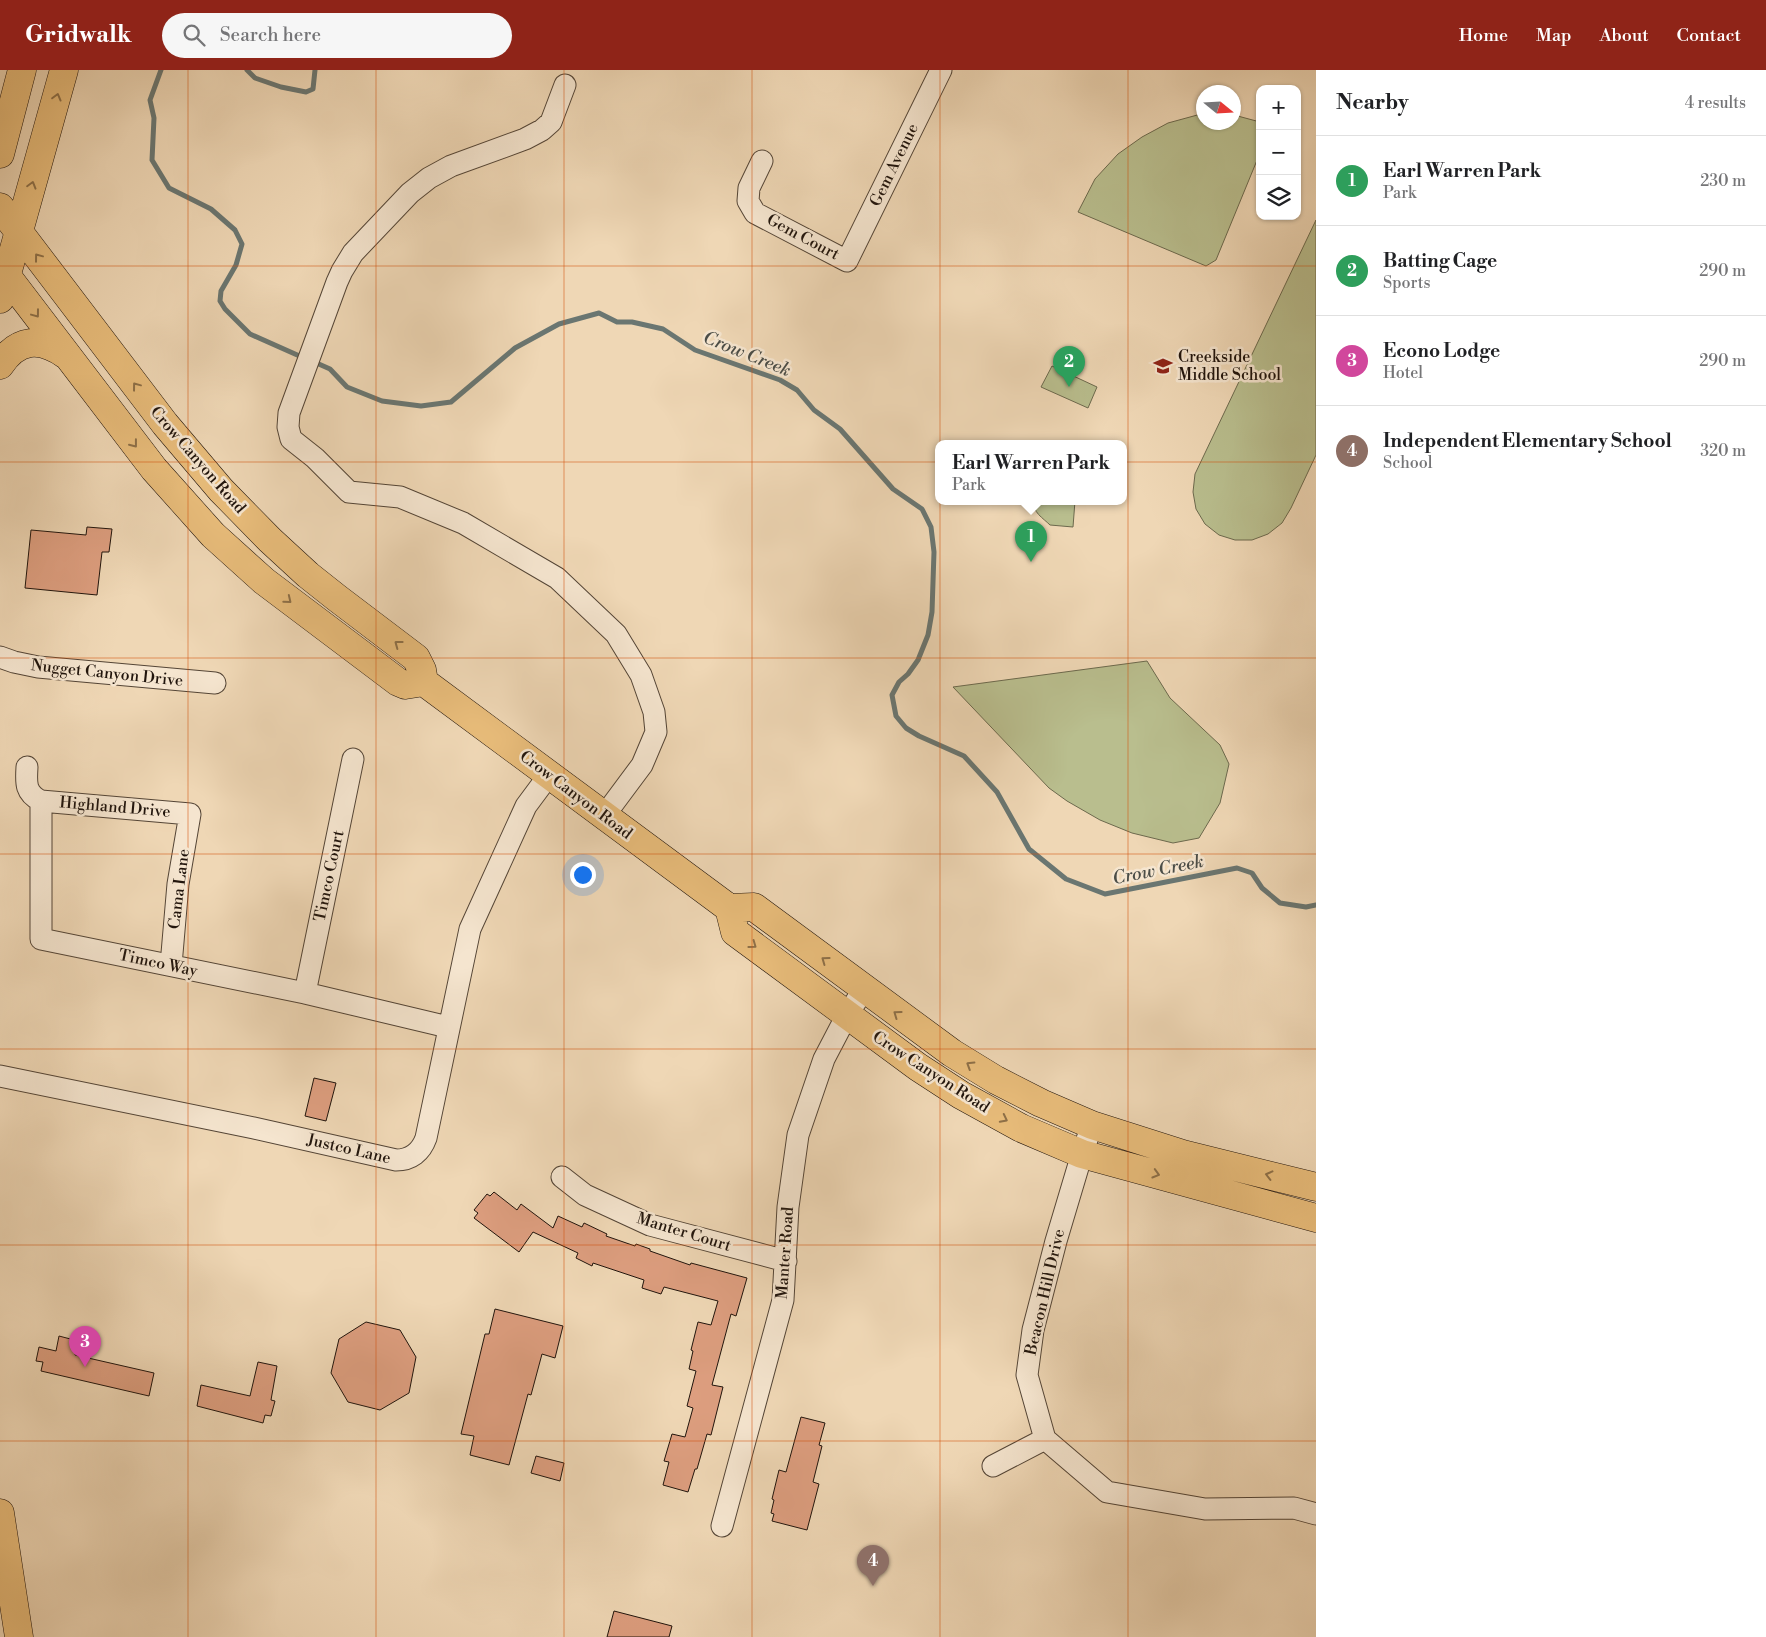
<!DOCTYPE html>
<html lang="en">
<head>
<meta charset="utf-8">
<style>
	body { margin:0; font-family:"Libre Bodoni",serif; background:#f6f6f6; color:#202124 }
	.controls { position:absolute; right:15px; top:15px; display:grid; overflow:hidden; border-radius:10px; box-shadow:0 1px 4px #0004 }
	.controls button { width:45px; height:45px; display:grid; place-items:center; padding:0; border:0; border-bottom:1px solid #e0e0e0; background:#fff; color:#202124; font:25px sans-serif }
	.compass { position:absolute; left:1196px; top:15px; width:45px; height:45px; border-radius:50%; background:#fff; box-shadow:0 1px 4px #0004; rotate:108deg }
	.you { position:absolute; left:582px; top:804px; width:18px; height:18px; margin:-12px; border:4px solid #fff; border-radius:50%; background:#1a73e8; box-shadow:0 0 0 8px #1a73e833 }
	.badge { display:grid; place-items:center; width:32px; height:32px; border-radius:50%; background:#8f2418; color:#fff; font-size:16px; font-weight:700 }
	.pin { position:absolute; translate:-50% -41px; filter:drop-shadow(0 1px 2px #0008) }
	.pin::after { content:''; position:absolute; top:26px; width:18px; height:15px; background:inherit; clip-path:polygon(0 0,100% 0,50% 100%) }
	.popup { position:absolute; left:935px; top:370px; width:192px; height:65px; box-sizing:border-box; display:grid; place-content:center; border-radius:10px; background:#fff; filter:drop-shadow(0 1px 4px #0005); font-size:16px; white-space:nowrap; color:#757577 }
	.popup b { font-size:19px; color:#202124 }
	.popup::after { content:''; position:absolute; left:50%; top:100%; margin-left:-10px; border:10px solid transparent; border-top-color:#fff }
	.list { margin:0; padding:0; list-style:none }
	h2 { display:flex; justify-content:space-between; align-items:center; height:65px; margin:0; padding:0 20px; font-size:21px }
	h2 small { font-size:16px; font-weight:400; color:#757577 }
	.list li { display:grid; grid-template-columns:32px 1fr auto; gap:15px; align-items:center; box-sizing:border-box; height:90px; padding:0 20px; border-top:1px solid #e0e0e0 }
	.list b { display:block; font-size:19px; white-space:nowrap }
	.list p { margin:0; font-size:16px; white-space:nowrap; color:#757577 }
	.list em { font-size:16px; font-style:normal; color:#757577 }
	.icon { flex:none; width:28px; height:28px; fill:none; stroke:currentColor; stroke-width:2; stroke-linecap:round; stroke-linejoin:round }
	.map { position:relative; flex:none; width:1316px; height:1567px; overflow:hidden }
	header { display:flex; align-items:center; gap:30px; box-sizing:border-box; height:70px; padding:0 25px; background:#8f2418; color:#fff }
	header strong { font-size:24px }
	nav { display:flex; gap:28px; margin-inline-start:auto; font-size:18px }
	.search { width:350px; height:45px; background:#f6f6f6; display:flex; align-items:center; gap:12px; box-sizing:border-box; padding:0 18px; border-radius:28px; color:#757577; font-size:19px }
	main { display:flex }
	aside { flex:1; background:#fff }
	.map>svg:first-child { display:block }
	.green { fill:#b9be8e; stroke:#6c694d }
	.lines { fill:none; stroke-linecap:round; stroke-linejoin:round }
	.stream { stroke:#6a7671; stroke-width:5 }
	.building { fill:#dd9e7f; stroke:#20140c }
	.minor-casing { stroke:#544536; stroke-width:23 }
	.major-casing { stroke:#20140c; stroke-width:29 }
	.minor { stroke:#f5e5cf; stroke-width:21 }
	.major { stroke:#e8bc7a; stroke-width:28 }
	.oneway { stroke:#8e7048 }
	.grid { fill:none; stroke:#d4520c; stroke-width:1; stroke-opacity:0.55 }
	.labels { text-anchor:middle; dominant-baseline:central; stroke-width:5; stroke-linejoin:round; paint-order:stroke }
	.street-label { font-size:16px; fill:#20140c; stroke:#f5e5cf }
	.poi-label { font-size:16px; fill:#20140c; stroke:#f5e5cf; text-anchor:start }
	.water-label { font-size:18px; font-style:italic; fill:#4b4d47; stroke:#f5e5cf }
</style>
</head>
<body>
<header>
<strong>Gridwalk</strong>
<div class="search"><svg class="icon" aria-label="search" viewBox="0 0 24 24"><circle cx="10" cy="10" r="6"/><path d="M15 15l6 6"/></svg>Search here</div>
<nav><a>Home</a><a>Map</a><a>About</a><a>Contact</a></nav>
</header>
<main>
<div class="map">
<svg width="1316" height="1567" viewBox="0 0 1316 1567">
	<rect width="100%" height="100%" fill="#efd7b5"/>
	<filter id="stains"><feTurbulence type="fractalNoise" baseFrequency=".004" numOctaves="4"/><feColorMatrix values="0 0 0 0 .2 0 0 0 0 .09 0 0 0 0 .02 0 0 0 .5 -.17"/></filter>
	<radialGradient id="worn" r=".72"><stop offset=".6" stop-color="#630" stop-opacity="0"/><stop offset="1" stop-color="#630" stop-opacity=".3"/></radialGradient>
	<path class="green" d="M1201,44h2l1,8h30v-7l26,7v31l-44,107 -10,6 -128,-54 17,-33 23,-25 24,-17 26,-14z
		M1316,150v235l-25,53 -9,15 -14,11 -16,6h-17l-16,-5 -14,-11 -9,-15 -3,-17 2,-18z
		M1052,296l45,21 -9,21 -47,-21z
		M1034,431h41l-2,26 -23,-2c-7,-7 -18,-13 -16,-24z
		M1147,591l23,37 50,47 9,19 -9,39 -21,35 -26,5 -41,-10 -32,-13 -33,-19 -18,-13 -96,-101z"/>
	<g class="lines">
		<path class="stream" d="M161,0l-11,30 4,18 -2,42 17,28 42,21 24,21 7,14 -6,21 -15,26 -1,10 5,8 25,25 54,24
			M247,0l8,8 26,9 25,5 7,-3 2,-19
			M312,291l18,8 17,18 35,14 39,5 30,-4 64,-54 44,-24 40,-11 18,9h15l31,7 32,21 85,30 17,10 17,20 26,19 53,60 29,20 9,18 3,25 -2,60 -4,23 -10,25 -10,14 -9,8 -7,13 4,21 10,12 13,8 45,20 33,36 32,57 37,30 39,15 132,-26 15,5 10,15 18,15 26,4 10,-2"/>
	</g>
	<path class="building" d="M87,457l25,2 -3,23h-7l-5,43 -72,-7 6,-58 55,5z
		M314,1008l22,5 -10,38 -21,-5z
		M494,1122l23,18 4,-6 32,24 5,-12 24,11 2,-4 23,11 -1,2 29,10 1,-2 14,5v2l40,14 1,-2 56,15 -11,38 -5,-2 -19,71 11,2 -12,48 -4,-1 -10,35h-2l-7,23 -25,-7 6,-23 -5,-1 8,-27 13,3 8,-29 -6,-2 9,-35 -7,-2 4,-18 -2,-1 7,-28 13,3 7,-24 -54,-14 -3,7 -19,-6 2,-8 -51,-17 -1,3 -16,-8 2,-5 -45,-21 -14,20 -45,-34 4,-5 -4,-3 13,-16 3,2z
		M495,1239l68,17 -8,32 -13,-4 -11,41 -3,-1 -19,71 -39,-10 4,-19 -13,-2 24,-100h4z
		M366,1252l34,8 16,27 -7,36 -29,17 -32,-8 -17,-29 8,-34z
		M59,1266l19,5 -3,14 79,18 -5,23 -108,-25 2,-9 -7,-1 3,-14 17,4z
		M258,1292l19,4 -6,34 4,1 -4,15 -6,-1 -2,8 -66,-17 4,-21 49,11z
		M801,1347l24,6 -6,22 3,1 -9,36 6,2 -12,46 -35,-9 2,-7 -3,-1 3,-13 -2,-1 7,-29 7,2z
		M536,1386l28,7 -4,18 -29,-8z
		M614,1541l58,15 -3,11h-62z"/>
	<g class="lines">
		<g class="minor-casing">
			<path id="minor" d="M565,15l-14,37 -9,8 -17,9 -74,27 -22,12 -19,15 -57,60 -11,18 -5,11 -48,131 -1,14 3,12 24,19 34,34 51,5 63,26 94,55 59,56 25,41 13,37 2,20 -14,33 -38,51
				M762,91l-13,27 -1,13 7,12 92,48 94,-191
				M0,587l14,5 24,5 177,16
				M27,697c-1,16 -2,26 14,34v138l264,54 143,34
				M41,731l149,13 -12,70 -7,81
				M305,923l48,-234
				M0,1006l254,52 142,32c15,0 25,-8 30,-22l44,-209 56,-123 23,-31
				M1092,1055l-10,29 -26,87 -23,89 -6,45 18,64 62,53 98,17 89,-1 22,6
				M562,1107l23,18 65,30 136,36
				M993,1396l52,-27
				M722,1456l61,-226 5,-93 10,-72 26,-76 23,-44 17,-26"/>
		</g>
		<g class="major-casing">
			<path id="major" d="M0,84l22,-84
				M0,137l165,217 56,66 49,50 38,35 29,23 79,60 6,12 2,12
				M0,197l154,202 59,66 51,46 134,101 7,3 19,-3 305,226 25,-1 198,146 44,27 45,23 51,22 91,29 133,33
				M0,229l64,-229
				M0,295c18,-27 40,-28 66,-10
				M729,838l6,24 183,135 43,28 60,33 61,26 234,64
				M0,1443l19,124"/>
		</g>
		<use href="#minor" class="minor"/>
		<use href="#major" class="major"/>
	</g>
	<defs><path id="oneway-chevron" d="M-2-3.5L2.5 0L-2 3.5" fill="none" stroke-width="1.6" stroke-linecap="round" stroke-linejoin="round" transform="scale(1.25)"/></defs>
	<g class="oneway">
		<use href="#oneway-chevron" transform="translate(57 27) rotate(-75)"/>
		<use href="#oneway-chevron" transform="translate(32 115) rotate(-74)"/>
		<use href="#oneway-chevron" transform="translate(38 187) rotate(-127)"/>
		<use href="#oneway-chevron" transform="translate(36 244) rotate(53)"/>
		<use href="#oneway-chevron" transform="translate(136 316) rotate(-127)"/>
		<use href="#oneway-chevron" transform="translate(134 374) rotate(52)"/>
		<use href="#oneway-chevron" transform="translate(288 530) rotate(39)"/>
		<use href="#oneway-chevron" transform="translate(398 574) rotate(-143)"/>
		<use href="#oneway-chevron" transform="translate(753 875) rotate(36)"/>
		<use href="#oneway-chevron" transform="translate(825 890) rotate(-144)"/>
		<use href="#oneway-chevron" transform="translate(897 944) rotate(-144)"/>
		<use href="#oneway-chevron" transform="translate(970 995) rotate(-148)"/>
		<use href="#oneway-chevron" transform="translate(1004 1049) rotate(27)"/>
		<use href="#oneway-chevron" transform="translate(1156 1104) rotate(16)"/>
		<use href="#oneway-chevron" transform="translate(1269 1105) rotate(-166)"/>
	</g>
	<path class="grid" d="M188,0v1567M376,0v1567M564,0v1567M752,0v1567M940,0v1567M1128,0v1567M0,196h1316M0,392h1316M0,588h1316M0,784h1316M0,979h1316M0,1175h1316M0,1371h1316"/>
	<defs>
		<g id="school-bare" transform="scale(1.5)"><path d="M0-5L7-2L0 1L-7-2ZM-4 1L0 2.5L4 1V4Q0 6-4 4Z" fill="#8f2418" stroke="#f5e5cf" stroke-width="2.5" paint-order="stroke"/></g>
	</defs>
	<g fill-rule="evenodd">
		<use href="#school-bare" x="1163" y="296"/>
	</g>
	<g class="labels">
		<g class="street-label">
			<text transform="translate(894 95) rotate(-64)">Gem Avenue</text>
			<text transform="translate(803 167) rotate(28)">Gem Court</text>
			<text transform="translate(198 390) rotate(49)">Crow Canyon Road</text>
			<text transform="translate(107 603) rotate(6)">Nugget Canyon Drive</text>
			<text transform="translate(576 725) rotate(37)">Crow Canyon Road</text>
			<text transform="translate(115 737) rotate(5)">Highland Drive</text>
			<text transform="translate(329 806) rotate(-78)">Timco Court</text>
			<text transform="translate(179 819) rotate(-83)">Cama Lane</text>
			<text transform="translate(158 893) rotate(12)">Timco Way</text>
			<text transform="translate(931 1002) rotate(33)">Crow Canyon Road</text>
			<text transform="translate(349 1079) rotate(13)">Justco Lane</text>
			<text transform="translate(684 1162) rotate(17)">Manter Court</text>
			<text transform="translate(785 1183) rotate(-86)">Manter Road</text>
			<text transform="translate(1045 1222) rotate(-77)">Beacon Hill Drive</text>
		</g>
		<g class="poi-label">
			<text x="1178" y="287">Creekside<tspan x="1178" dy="18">Middle School</tspan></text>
		</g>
		<g class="water-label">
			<text transform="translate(747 284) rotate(22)">Crow Creek</text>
			<text transform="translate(1158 800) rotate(-11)">Crow Creek</text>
		</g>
	</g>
	<rect width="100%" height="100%" filter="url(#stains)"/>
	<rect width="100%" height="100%" fill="url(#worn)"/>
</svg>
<div class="controls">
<button>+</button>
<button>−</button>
<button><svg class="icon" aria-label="layers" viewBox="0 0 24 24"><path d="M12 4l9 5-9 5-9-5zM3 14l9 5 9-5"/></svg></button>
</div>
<svg class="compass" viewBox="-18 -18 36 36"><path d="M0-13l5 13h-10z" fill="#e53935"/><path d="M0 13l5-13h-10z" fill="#757577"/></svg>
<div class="you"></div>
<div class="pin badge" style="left:1031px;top:492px;background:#2e9e5b">1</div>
<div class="popup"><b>Earl Warren Park</b>Park</div>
<div class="pin badge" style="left:1069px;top:317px;background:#2e9e5b">2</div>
<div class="pin badge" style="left:85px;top:1297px;background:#d1479c">3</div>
<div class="pin badge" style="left:873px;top:1516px;background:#8d6e63">4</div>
</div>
<aside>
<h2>Nearby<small>4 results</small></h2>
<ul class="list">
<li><span class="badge" style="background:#2e9e5b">1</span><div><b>Earl Warren Park</b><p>Park</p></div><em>230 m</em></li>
<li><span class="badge" style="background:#2e9e5b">2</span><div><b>Batting Cage</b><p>Sports</p></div><em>290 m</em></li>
<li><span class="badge" style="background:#d1479c">3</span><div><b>Econo Lodge</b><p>Hotel</p></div><em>290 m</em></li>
<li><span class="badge" style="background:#8d6e63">4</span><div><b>Independent Elementary School</b><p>School</p></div><em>320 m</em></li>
</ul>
</aside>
</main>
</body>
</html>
